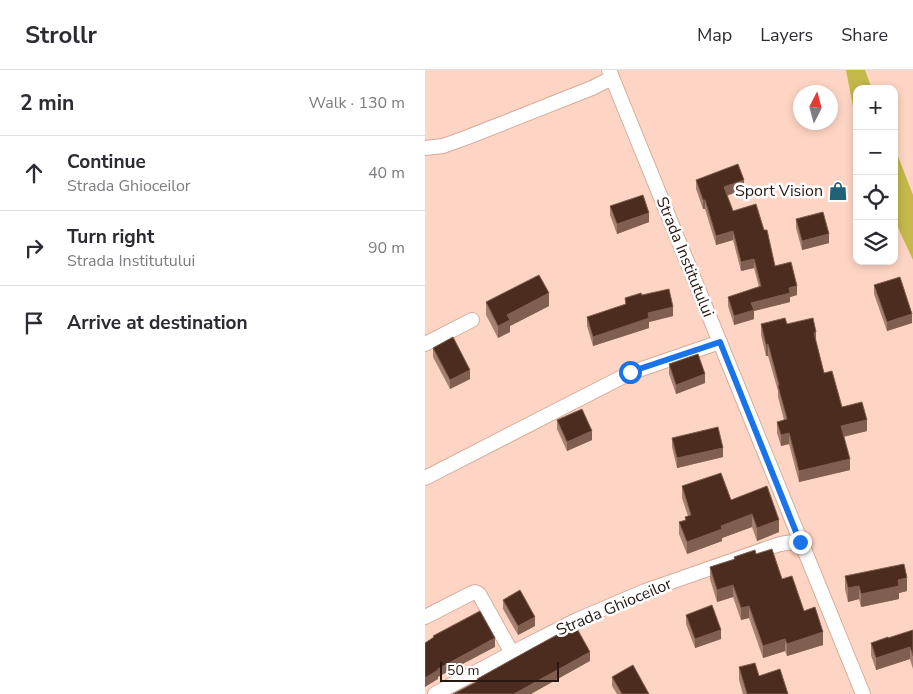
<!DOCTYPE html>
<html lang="en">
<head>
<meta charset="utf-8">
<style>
	body { margin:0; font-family:"Nunito Sans",sans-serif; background:#f7f7f7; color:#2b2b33 }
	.controls { position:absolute; right:15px; top:15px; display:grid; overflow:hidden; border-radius:10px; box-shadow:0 2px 8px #0003 }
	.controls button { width:45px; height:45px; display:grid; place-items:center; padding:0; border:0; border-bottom:1px solid #e1e1e2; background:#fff; color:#2b2b33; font:25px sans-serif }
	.compass { position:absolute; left:368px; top:15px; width:45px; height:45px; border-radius:50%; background:#fff; box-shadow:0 2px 8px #0003; rotate:6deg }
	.scale { position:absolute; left:15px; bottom:12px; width:119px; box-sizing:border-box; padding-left:5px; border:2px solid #271812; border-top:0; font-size:14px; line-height:18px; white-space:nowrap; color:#271812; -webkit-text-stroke:4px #fff; paint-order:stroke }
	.stop { position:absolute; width:15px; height:15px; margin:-11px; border:4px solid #1a73e8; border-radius:50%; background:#fff }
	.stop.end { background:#1a73e8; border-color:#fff; box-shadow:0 1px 5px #0008 }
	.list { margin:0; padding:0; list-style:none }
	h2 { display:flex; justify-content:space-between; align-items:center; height:65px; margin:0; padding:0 20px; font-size:21px }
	h2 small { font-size:16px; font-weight:400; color:#7c7c81 }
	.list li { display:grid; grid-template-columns:32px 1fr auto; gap:15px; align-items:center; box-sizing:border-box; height:75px; padding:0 20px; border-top:1px solid #e1e1e2 }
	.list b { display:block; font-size:19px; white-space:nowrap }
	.list p { margin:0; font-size:16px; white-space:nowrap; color:#7c7c81 }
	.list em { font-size:16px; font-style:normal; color:#7c7c81 }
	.icon { flex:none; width:28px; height:28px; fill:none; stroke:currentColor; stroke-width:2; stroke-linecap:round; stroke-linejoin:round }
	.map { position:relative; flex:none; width:488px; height:624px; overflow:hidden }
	header { display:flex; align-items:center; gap:30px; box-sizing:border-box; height:70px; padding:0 25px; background:#fff; border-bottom:1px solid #e1e1e2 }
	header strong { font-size:24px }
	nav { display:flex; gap:28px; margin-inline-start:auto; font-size:18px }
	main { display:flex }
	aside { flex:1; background:#fff }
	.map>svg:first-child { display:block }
	.green { fill:#c3b849 }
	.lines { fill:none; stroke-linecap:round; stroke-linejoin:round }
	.street-casing { stroke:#d5ad9d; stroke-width:16 }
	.street { stroke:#fff; stroke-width:14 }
	.wall { fill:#a48071 }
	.shaded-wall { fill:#815f50 }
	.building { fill:#4b2c1e; stroke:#815f50 }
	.route { stroke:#1a73e8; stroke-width:6 }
	.labels { text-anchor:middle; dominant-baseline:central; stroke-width:5; stroke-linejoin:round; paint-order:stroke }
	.poi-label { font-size:16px; fill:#271812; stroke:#fff; text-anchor:end }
	.street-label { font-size:16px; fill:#271812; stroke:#fff }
</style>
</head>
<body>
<header>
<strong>Strollr</strong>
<nav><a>Map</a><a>Layers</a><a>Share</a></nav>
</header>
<main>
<aside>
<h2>2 min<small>Walk · 130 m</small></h2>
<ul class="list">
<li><svg class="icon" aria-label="ahead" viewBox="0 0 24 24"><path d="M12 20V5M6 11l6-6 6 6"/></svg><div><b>Continue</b><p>Strada Ghioceilor</p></div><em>40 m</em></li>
<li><svg class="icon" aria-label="right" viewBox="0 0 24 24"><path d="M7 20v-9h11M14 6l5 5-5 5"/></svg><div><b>Turn right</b><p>Strada Institutului</p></div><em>90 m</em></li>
<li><svg class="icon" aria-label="arrive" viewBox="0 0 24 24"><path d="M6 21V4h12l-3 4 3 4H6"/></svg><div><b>Arrive at destination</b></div></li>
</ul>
</aside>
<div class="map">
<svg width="488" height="624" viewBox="0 0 488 624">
	<rect width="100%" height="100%" fill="#fed5c4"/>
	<path class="green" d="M421,0h19l7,19h-15v38z
		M469,76l19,49v65l-19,-41z"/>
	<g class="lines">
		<g class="street-casing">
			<path id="street" d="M184,0l254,624
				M0,78l18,-2 25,-9 124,-49 20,-10
				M0,274l47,-24
				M0,408l205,-105 90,-31
				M0,547l45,-23 5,-2 4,2 33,59
				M10,624l77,-41 65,-33 68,-29 135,-47 20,-3"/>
		</g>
		<use href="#street" class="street"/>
	</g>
	<path class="wall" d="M271,110l48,9 -17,6 6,16 31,19 11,36 22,29 -7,2v5l-36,9v8l-20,6 -6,-19v-9l31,-10 -5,-19 -13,3 -8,-31 -17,5 -11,-36h-2l-7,-20z
		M185,136l39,16 -32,12 -7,-19z
		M371,149l33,24 -27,7 -6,-22z
		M449,215l38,38 -25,8 -13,-37z
		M217,225l31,21 -24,6v6l-56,18 -6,-20v-9l38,-12v-7z
		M61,232l63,4 -39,20v6l-12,6 -12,-23z
		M336,254h26l29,18 8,31 18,34 25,24 -23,6 6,33 -51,12 -10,-38 -8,2 -4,-13v-11l7,-2 -6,-23v-6l-10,-35h-2l-5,-21z
		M8,278l37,31 -20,10 -17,-32z
		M244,294l36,19 -29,11 -7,-20z
		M132,350l35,20 -25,11 -10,-22z
		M247,368l51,19 -46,11 -5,-21z
		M257,416l49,14 48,32 -22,9 -5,-14 -30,11v3l-35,13 -8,-20v-12l6,-2v-3l3,-1 -6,-18z
		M331,484l26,25 22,32 19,34 -36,11 -2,-5 -22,7 -14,-40 -8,2 -8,-23 -16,5 -7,-23v-12l24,-7v-3z
		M420,506l62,15 -8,2v6l-38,8 -2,-8 -11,3 -3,-13z
		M78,530l32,26 -17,9 -15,-26z
		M261,545l35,24 -26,9 -9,-24z
		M488,560v39l-3,-10 -34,11 -5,-15v-12l17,-5z
		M314,597l20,9 29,18h-45l-4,-14z
		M187,607l37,17h-32l-5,-8z"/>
	<path class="shaded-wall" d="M319,110v9l-20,8v-10z
		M278,130h2v9h-2z
		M224,143v9l-32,12v-10z
		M308,161v9l-17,5v-9z
		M404,164v9l-27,7v-9z
		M329,189v9l-13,3v-9z
		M372,216v9l-7,2v5l-36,9v8l-20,6v-9l17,-13 38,-15z
		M124,223v13l-39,20v6l-12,6v-12l9,-11z
		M248,237v9l-24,6v6l-56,18v-9l55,-24z
		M487,244v9l-25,8v-9z
		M391,262v12l-2,-11z
		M343,274v12h-2v-11z
		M45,300v9l-20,10v-9z
		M280,304v9l-29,11v-9z
		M442,350v11l-26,6v-11z
		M167,361v9l-25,11v-9z
		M364,363v11l-8,2v-11z
		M298,378v9l-46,11v-10z
		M425,389v11l-51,12v-11z
		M327,444v13l-30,11v3l-35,13v-12l34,-16z
		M354,450v12l-22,9v-13z
		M482,508v13l-8,2v6l-38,8v-13l37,-14z
		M308,515v12l-16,5v-12z
		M434,516v13l-11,3v-14z
		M324,536v12l-8,2v-12z
		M110,547v9l-17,9v-9z
		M296,560v9l-26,9v-9z
		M398,562v13l-36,11v-12z
		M70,568v9l-57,30v2l-13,8v-9l13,-9z
		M360,569v12l-22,7v-12z
		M485,577v12l-34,11v-12z
		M165,582v9l-59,33h-17z"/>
	<path class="building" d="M313,94l6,16 -20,7 9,24 23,-7 8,26h3l8,36 16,-4 6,24 -8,2 1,5 -39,10 3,7 -20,6 -6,-19 33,-11 -7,-27 -13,3 -8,-31 -17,5 -11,-36h-2l-7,-20z
		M218,125l6,18 -32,11 -7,-18z
		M398,142l6,22 -27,7 -6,-22z
		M114,205l10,18 -42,22 3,5 -12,6 -12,-24z
		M475,207l12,37 -25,8 -13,-37z
		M244,219l4,18 -25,6 1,5 -56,19 -6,-20 39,-13 -1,-6 16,-5 1,2z
		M360,248l2,6 26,-6 3,14 -2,1 10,40 8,-2 10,36 20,-5 5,18 -26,6 9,33 -51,12 -10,-38 -8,2 -4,-13 10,-3 -9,-33 1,-1 -11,-41 -2,1 -5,-21z
		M28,267l17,33 -20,10 -17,-32z
		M273,284l7,20 -29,11 -7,-21z
		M157,339l10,22 -25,11 -10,-22z
		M293,357l5,21 -46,10 -5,-20z
		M296,403l10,27 36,-14 12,34 -22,8 -5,-14 -31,12 1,3 -35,13 -8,-20 7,-2 -1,-3 6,-2 -9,-29z
		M347,479l10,30 10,-3 12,35 11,-4 8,25 -36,12 -2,-5 -22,7 -14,-40 -8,2 -8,-23 -16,5 -7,-23 25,-8 -1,-2 21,-7 1,4z
		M479,494l3,14 -9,2 1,6 -38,8 -2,-8 -11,2 -3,-12z
		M95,520l15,27 -17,9 -15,-26z
		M287,535l9,25 -26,9 -9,-24z
		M55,541l15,27 -57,31v1l-13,8v-35l9,-6 -1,-1z
		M150,555l15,27 -76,42h-61l25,-13 -1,-2 54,-30z
		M488,560v26l-3,-9 -34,11 -5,-15 17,-6v1z
		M330,593l4,13 21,-7 8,25h-41l-8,-27z
		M208,595l16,29h-27l-10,-17z"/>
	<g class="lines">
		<path class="route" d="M205,302l90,-30 80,200"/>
	</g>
	<defs>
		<g id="shop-bare" transform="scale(1.5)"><path d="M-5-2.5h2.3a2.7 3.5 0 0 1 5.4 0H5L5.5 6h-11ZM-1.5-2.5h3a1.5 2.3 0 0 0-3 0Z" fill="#216177" stroke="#fff" stroke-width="2.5" paint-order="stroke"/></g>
	</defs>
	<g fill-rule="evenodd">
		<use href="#shop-bare" x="413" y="121"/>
	</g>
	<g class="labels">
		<g class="poi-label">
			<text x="398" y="121">Sport Vision</text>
		</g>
		<g class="street-label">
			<text transform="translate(260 187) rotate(68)">Strada Institutului</text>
			<text transform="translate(189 537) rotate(-23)">Strada Ghioceilor</text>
		</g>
	</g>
</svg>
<div class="controls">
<button>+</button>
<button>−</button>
<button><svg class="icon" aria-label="locate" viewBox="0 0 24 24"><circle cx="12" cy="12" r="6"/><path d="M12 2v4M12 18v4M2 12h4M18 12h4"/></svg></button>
<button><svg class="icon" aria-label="layers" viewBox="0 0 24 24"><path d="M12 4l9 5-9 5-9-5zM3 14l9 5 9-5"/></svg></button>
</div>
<svg class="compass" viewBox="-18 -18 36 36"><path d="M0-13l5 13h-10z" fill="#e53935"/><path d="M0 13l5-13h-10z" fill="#7c7c81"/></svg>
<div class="scale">50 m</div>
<div class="stop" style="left:205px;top:302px"></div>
<div class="stop end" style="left:375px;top:472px"></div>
</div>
</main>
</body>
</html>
